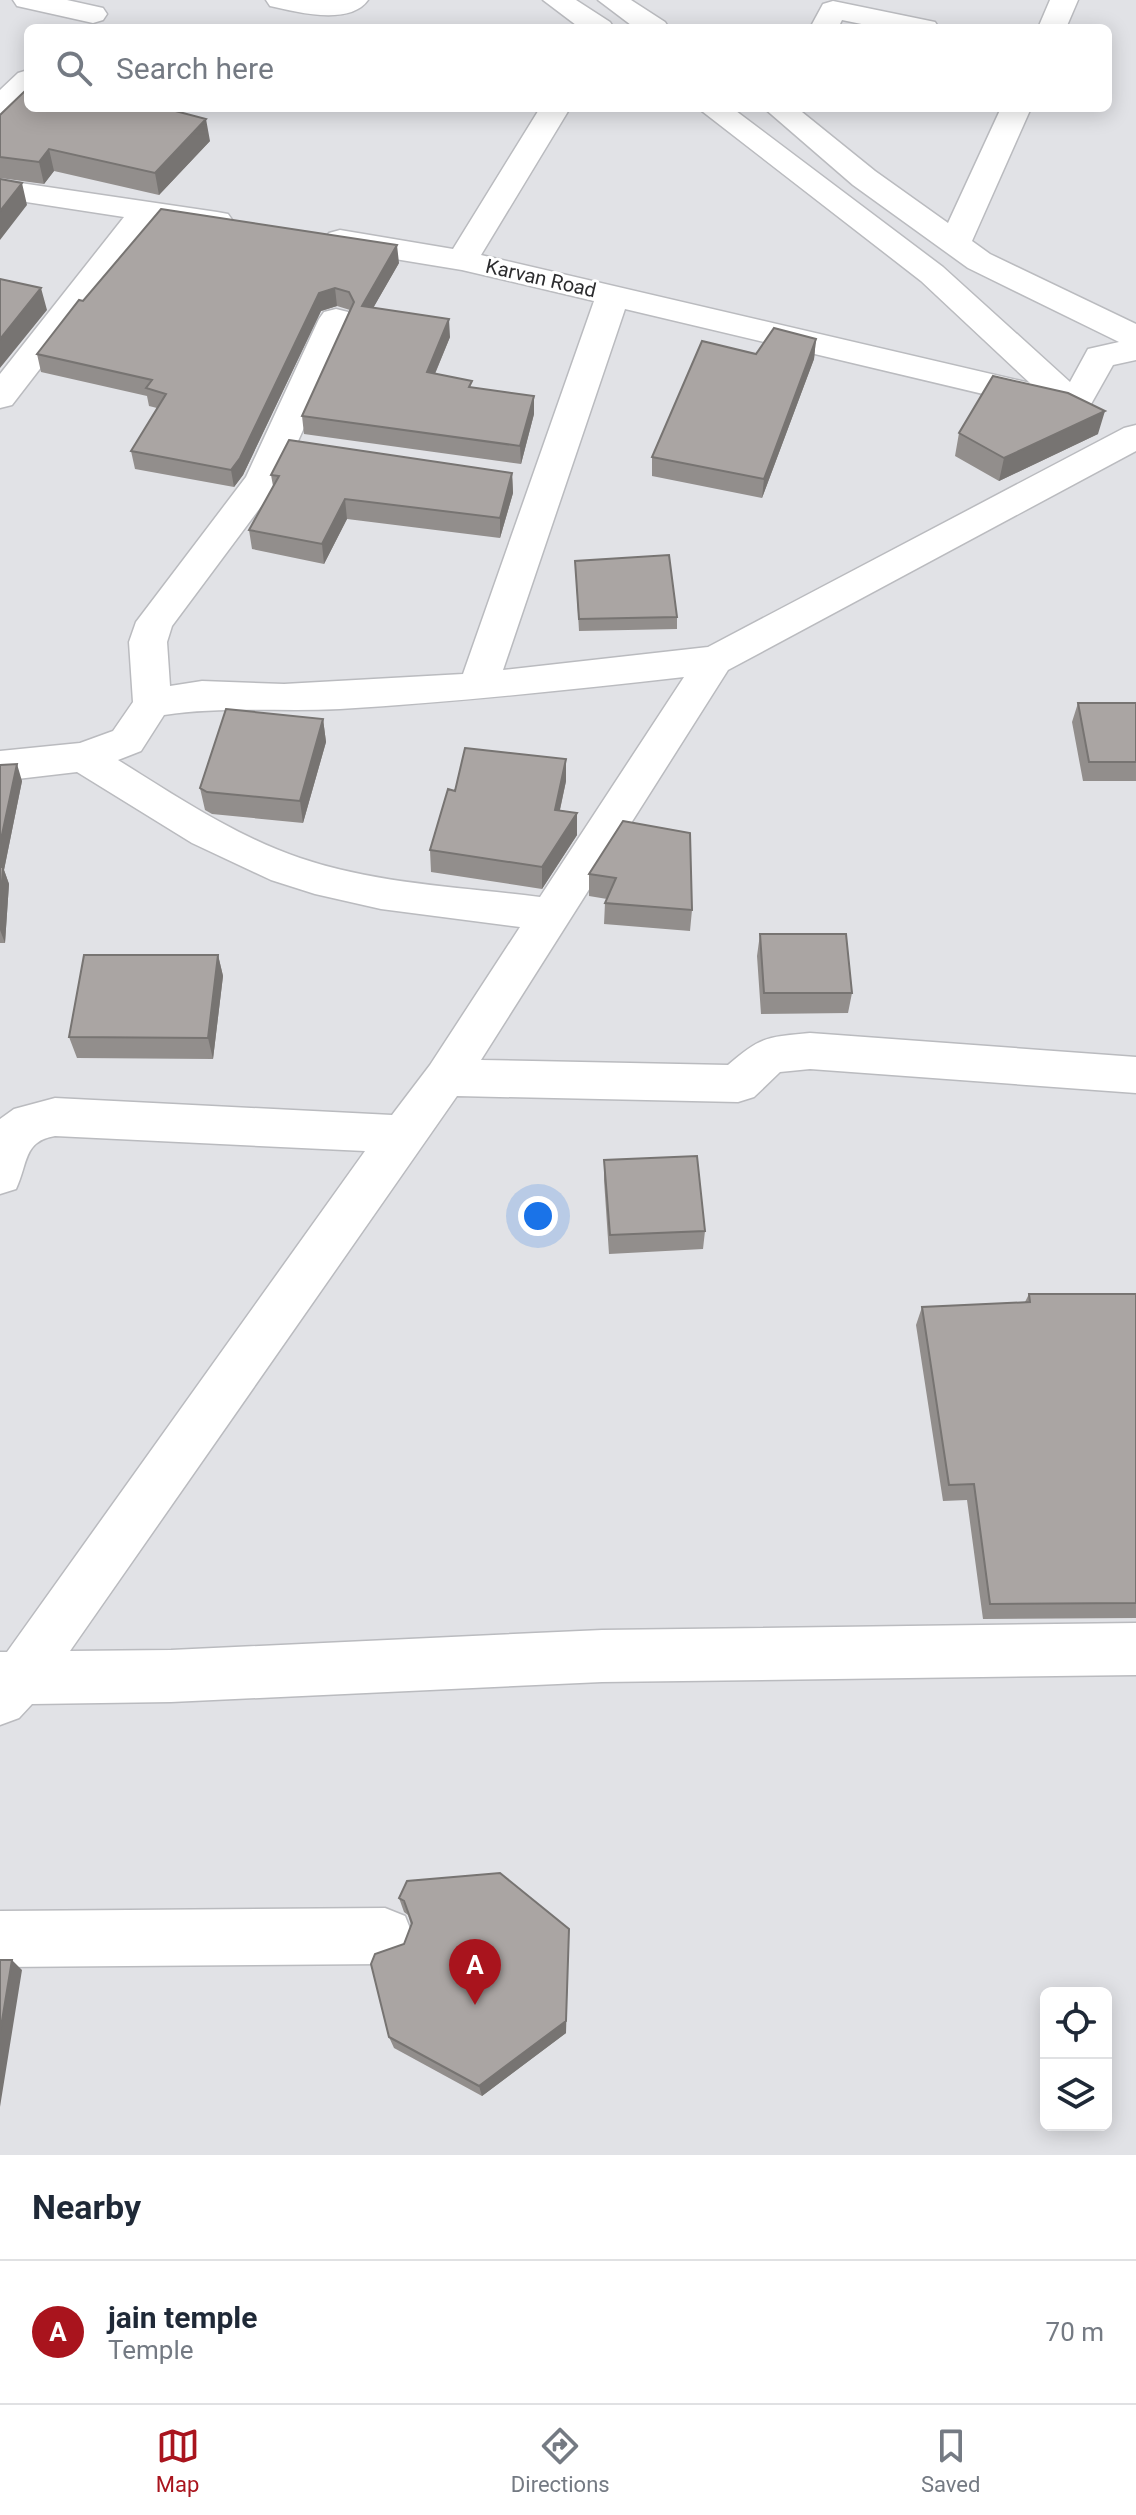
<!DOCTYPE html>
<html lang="en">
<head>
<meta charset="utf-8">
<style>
	body { margin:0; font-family:Roboto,sans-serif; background:#f2f2f3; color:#1f2937 }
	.controls { position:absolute; right:24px; bottom:24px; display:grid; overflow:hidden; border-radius:12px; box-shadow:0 4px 20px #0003 }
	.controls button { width:72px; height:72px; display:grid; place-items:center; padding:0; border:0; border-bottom:2px solid #e0e1e3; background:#fff; color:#1f2937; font:40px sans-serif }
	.you { position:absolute; left:538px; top:1216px; width:28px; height:28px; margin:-20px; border:6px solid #fff; border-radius:50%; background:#1a73e8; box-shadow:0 0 0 12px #1a73e833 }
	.badge { display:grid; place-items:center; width:52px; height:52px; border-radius:50%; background:#a9141d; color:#fff; font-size:26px; font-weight:700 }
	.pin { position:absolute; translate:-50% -66px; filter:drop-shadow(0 2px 4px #0008) }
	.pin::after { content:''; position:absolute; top:42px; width:28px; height:24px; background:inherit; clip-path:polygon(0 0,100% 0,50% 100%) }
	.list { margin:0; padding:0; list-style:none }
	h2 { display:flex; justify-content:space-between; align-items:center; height:104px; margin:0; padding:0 32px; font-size:34px }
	h2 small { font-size:26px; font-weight:400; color:#747a83 }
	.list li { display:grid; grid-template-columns:52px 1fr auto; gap:24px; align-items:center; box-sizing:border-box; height:144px; padding:0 32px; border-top:2px solid #e0e1e3 }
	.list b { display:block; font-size:30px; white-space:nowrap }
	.list p { margin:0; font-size:26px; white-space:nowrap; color:#747a83 }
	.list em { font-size:26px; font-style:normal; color:#747a83 }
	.icon { flex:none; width:44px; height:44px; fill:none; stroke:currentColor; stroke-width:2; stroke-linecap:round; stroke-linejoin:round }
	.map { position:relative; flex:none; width:1136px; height:2155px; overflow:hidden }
	.search { position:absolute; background:#fff; box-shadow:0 4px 20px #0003; left:24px; right:24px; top:24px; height:88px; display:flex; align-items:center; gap:20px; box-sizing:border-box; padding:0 28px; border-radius:12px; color:#747a83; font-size:30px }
	.sheet { height:248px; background:#fff }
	nav { display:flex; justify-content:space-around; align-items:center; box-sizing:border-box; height:112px; border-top:2px solid #e0e1e3; background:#fff; font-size:22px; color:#747a83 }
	nav a { display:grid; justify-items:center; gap:4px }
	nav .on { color:#a9141d }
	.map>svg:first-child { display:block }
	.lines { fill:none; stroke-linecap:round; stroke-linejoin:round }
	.minor-casing { stroke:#babbbf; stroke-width:3 }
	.minor { fill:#fff; fill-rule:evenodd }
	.wall { fill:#928e8c }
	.shaded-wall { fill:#777472 }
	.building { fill:#aaa5a3; stroke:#777472; stroke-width:2 }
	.labels { text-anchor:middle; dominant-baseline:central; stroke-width:6; stroke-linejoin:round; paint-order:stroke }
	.far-street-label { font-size:20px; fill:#2c2c2e; stroke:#fff }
</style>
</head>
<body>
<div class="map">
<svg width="1136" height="2155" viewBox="0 0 1136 2155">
	<rect width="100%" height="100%" fill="#e1e2e6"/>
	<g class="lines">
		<g class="minor-casing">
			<path id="minor" d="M13,0h54l36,8 4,6 -4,6 -10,3 -76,-17z
				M266,0h102c-18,26 -72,12 -98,6z
				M543,0h33l34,22 4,6h-34z
				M598,0h33l34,22 4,6h-34z
				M1050,0h28l-12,28h-28z
				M833,1l102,21 4,6h-58l-39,-8 -4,8h-28l13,-24z
				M28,70v26l-17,17 -11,3v-26l18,-17z
				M540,108h30l-89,147 549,128 -109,-102 -223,-173h34l211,159 127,115 18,-33 31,-7 -151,-74 -115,-83 -89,-77h33l78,63 73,52 53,-115h30l-59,133 18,13 146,70v36l-23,5 -27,48c-13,3 -21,3 -31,-6l-9,2 -421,-100 -122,361 205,-23 416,-219 12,-3v26l-408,219 -247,390 247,5c33,-29 40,-28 82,-32l326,24v36l-326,-24 -30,3 -26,25 -16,5 -281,-6 -387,555 101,-1 431,-20 534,-7v52l-534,7 -431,20 -139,2 -13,14 -19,7v-73h7l358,-501 -310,-15c-32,5 -27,28 -39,53l-16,5v-75l14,-10 41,-11 337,17 38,-50 90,-138 -139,-18 -66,-15 -44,-14 -79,-37 -115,-71 -77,9v-30l80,-8 33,-12 20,-29 -4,-60 7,-20 110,-145 73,-158 5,-7 12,-3 12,3 5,7 -73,162 -108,145 -5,16 3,44 32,-5 82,3 179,-10 131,-373 -132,-31 -122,-20 -11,-3 -5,-7 5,-7 11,-3 113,19zM684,677l-144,220c-79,-10 -164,-13 -240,-39 -65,-22 -124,-62 -182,-98l23,-9 23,-36c58,-9 117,-3 176,-6 115,-7 229,-19 344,-32z
				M0,180l217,32 11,2 5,7 -5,7 -11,2 -63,-9 -142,184 -12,3v-34l124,-157 -124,-19z
				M385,1908l20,8 8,20 -8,20 -20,8 -385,3v-56z"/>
		</g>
		<use href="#minor" class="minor"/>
	</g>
	<path class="wall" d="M0,115l210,26 -51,54 -105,-24 -10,13 -44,-6z
		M399,263l-26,45 77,29 -15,37 38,14 61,26 -13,50 -217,-30 -2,-18 48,-106 -13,-4 -16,5 -78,164 -9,12 -99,-18 -4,-18 26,-43 -8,-2 -2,-10 -106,-24 -4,-18z
		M816,339l-2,20 -52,139 -110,-22v-19l104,-103z
		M959,433l139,1 -99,47 -44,-25z
		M512,473l1,20 -13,45 -153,-19 -23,45 -72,-15 -3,-19 24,-44 -2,-11z
		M575,561l102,56v12l-98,2z
		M1078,703h58v78h-53l-11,-59z
		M323,719l3,23 -23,81 -91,-9 -7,-4 -5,-22z
		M566,759v22l-6,29 17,3v22l-35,54 -111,-17 -1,-22z
		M0,765l22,16 -18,89 5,14 -4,59h-5z
		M623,821l69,89 -2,21 -86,-7 1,-21 2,-4 -18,-3v-22z
		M760,934l92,59 -4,20 -87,1 -4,-58z
		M218,955l5,21 -10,83 -136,-1 -8,-21z
		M604,1160l101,71 -2,18 -94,5 -5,-74z
		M1029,1294h107v324l-153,1 -16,-119 -24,1 -27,-176 6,-18 103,-5z
		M399,1898l167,135 -84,63 -88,-48 -5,-11 15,-93 7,-19 -3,-10 -4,-3z"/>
	<path class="shaded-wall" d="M206,119l4,22 -51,54 -4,-22z
		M49,149l5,22 -10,13 -5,-22z
		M22,183l5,22 -27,35v-29z
		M397,245l2,18 -35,61 -2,-18z
		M41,288l6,22 -47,58v-29z
		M335,288l2,18 -16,5 -78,164 -9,12 -3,-17 88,-177z
		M449,319l1,18 -22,53 -1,-18z
		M816,339l-2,20 -52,139 2,-19z
		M534,396v18l-13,50 -1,-18z
		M1105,411l-7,23 -99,47 5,-23z
		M512,473l1,20 -13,45v-20z
		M345,499l2,20 -23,45 -2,-20z
		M323,719l3,23 -23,81 -3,-22z
		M566,759v22l-11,51v-22z
		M17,764l5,17 -18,89 5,14 -4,59 -5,-13v-86z
		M577,813v22l-35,54v-22z
		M218,955l5,21 -10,83 -5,-21z
		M569,1929l-3,104 -84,63 -3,-10z
		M12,1960l10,10 -22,137v-74z"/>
	<path class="building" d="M28,88v20h136l42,11 -51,54 -106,-24 -10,13 -39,-5v-42z
		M0,179l22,4 -22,28z
		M161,209l236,36 -35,61 87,13 -22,53 45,9 -3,6 65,9 -14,50 -218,-30 52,-114 -5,-10 -14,-4 -16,5 -79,165 -9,12 -100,-19 35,-57 -20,-6 6,-8 -115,-26 42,-54 4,1z
		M0,279l41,9 -41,51z
		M774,328l42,11 -52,140 -112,-22 50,-116 54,13z
		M993,376l75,17 37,18 -101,47 -45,-25z
		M289,440l223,33 -12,45 -155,-19 -23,45 -73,-14 30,-54 -8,-1z
		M669,555l8,62 -98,2 -4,-58z
		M1078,703h58v59h-47z
		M226,709l97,10 -23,82 -93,-9 -7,-4z
		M465,748l101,11 -11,51 22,3 -35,54 -112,-17 18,-61 7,2z
		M17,764l-17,80v-79z
		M623,821l67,12 2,77 -87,-7 11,-25 -27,-4z
		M0,867h3l-3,42z
		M760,934h86l6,59h-88z
		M84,955h134l-10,83 -139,-1z
		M697,1156l8,75 -95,4 -6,-75z
		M1029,1294h107v309l-146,1 -16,-120 -25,1 -27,-178 108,-5z
		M500,1873l69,56 -3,92 -87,65 -90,-49 -18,-73 4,-10 29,-10 8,-21 -8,-22 -5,-3 8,-17z
		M0,1960h12l-12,73z"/>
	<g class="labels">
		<g class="far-street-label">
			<text transform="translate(541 278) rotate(13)">Karvan Road</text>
		</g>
	</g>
</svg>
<div class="controls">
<button><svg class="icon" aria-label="locate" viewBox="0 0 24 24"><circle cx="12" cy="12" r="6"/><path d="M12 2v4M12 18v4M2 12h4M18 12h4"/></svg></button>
<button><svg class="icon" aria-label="layers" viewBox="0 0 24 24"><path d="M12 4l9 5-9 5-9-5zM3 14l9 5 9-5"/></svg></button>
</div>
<div class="you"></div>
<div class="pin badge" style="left:475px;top:2005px">A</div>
<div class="search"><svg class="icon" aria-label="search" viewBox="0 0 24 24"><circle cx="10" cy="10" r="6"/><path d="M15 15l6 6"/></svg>Search here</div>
</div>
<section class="sheet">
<h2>Nearby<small></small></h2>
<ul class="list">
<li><span class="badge">A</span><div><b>jain temple</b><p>Temple</p></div><em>70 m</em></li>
</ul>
</section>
<nav>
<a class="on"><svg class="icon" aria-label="map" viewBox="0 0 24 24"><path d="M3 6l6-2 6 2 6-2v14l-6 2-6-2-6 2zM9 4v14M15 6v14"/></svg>Map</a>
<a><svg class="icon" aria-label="directions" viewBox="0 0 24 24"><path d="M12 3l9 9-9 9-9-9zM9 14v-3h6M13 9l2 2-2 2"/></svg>Directions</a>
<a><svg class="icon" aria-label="saved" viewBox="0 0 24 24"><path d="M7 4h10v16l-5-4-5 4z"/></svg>Saved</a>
</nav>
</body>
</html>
